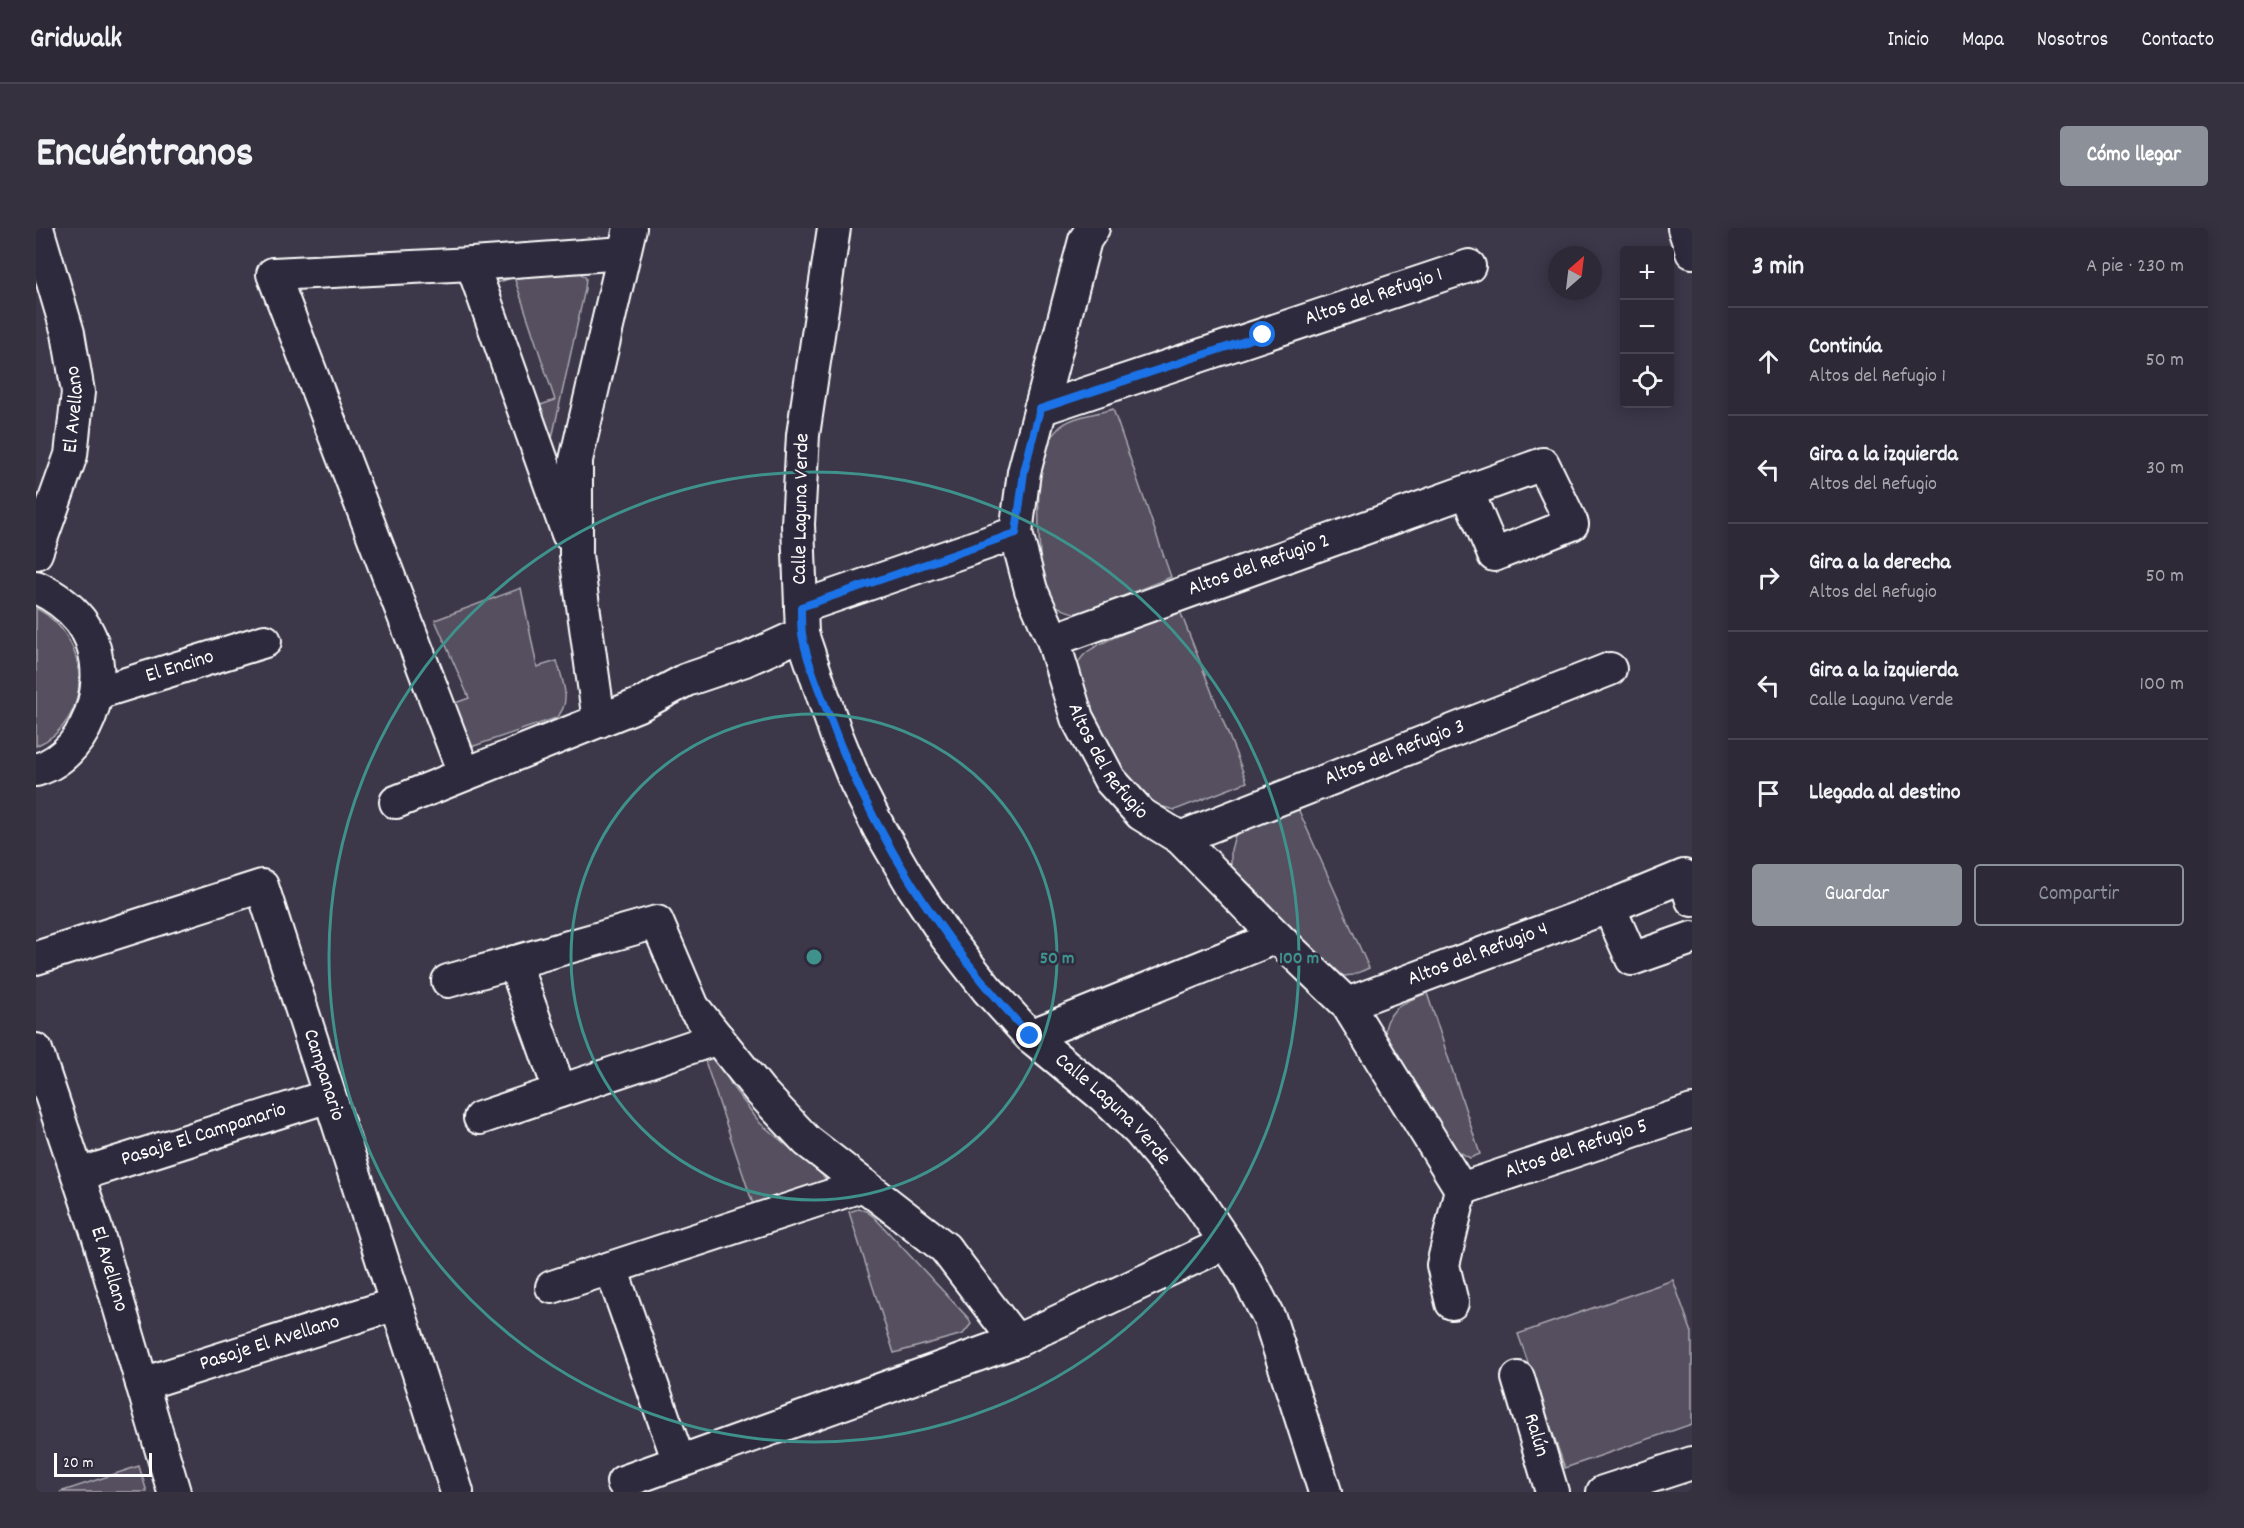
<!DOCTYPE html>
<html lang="es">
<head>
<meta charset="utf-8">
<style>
	body { margin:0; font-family:Dekko,sans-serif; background:#35313f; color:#f1f3f6 }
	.controls { position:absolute; right:18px; top:18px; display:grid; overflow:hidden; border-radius:6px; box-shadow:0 3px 15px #0003 }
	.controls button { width:54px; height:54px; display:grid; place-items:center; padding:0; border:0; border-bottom:2px solid #484552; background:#2d2937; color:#f1f3f6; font:30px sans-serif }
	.compass { position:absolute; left:1512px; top:18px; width:54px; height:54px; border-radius:50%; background:#2d2937; box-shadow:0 3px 15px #0003; rotate:28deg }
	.scale { position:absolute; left:18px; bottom:15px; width:98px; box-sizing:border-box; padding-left:6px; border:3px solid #fff; border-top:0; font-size:16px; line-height:21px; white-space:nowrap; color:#fff; -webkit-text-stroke:4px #2f2a3d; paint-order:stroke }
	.stop { position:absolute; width:18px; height:18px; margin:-14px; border:4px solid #1a73e8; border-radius:50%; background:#fff }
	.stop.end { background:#1a73e8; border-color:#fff; box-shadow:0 2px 6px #0008 }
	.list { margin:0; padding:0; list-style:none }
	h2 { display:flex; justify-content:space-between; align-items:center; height:78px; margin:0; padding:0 24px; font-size:26px }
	h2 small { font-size:20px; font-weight:400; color:#a7a6ad }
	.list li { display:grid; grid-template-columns:39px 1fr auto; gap:18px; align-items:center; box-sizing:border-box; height:108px; padding:0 24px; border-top:2px solid #484552 }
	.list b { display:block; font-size:22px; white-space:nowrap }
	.list p { margin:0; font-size:20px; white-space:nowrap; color:#a7a6ad }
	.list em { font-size:20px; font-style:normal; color:#a7a6ad }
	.actions { display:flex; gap:12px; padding:18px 24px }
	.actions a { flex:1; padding:14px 0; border:2px solid #8c9099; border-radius:6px; text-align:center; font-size:21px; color:#8c9099 }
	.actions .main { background:#8c9099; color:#fff }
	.icon { flex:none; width:33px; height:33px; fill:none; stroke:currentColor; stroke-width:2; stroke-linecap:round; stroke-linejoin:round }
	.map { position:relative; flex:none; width:1656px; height:1264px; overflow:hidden; border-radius:6px }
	header { display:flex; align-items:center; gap:36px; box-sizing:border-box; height:84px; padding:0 30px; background:#2d2937; border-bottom:2px solid #484552 }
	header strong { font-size:28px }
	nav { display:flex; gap:33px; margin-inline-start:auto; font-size:21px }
	.intro { display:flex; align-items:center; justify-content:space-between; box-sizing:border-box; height:144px; padding:0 36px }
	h1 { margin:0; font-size:42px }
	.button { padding:15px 27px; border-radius:6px; background:#8c9099; color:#fff; font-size:21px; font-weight:700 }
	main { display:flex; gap:36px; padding:0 36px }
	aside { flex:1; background:#2d2937; border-radius:6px; box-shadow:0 3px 15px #0003 }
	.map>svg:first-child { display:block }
	.green { fill:#555060; stroke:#aaa8b0; stroke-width:1.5 }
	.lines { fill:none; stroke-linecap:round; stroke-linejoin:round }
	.minor-casing { stroke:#fff; stroke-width:36 }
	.minor { stroke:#2f2a3d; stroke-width:32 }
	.route { stroke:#1a73e8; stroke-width:8 }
	.ring { fill:none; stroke:#3f918b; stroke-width:3 }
	.labels { text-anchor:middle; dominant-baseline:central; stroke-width:5; stroke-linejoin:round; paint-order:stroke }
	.street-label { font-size:21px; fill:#fff; stroke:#2f2a3d }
	.centre { fill:#3f918b; stroke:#2f2a3d; stroke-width:3 }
	.ring-label { font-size:18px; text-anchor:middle; font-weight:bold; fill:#3f918b; stroke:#2f2a3d; stroke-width:5; stroke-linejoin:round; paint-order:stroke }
</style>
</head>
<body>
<header>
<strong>Gridwalk</strong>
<nav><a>Inicio</a><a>Mapa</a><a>Nosotros</a><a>Contacto</a></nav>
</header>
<div class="intro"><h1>Encuéntranos</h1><a class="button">Cómo llegar</a></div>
<main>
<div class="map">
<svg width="1656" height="1264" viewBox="0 0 1656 1264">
	<rect width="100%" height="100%" fill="#3c3749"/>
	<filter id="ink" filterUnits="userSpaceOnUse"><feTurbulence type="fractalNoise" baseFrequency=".0167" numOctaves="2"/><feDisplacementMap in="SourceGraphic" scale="12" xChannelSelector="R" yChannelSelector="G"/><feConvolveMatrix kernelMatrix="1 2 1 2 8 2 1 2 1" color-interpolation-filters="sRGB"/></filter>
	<g filter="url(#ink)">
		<path class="green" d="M541,42l9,8 -1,11 -34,154 -16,-36 20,-7 -41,-123 -20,7 2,-7z
			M1077,181l58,168 -93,37c-13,-3 -24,-7 -31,-19 -10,-17 -10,-116 -5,-137 2,-11 8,-21 15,-28 12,-14 39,-16 56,-21z
			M485,360l16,79 20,-6c5,18 16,42 -1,57l-85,29 -27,-40 25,-9 -34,-78z
			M0,380c56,29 59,113 0,138z
			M1144,383l67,171 -72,28 -19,-5 -17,-9 -17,-18 -46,-92c-1,-11 -1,-21 7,-30 11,-14 76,-36 97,-45z
			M1260,576l73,164 -16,7 -9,1 -10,-4 -31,-29 -38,-43 -27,-21 -7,-11v-18l4,-15 10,-12z
			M1391,765l53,161 -10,4c-36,-19 -33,-38 -51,-68 -12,-21 -45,-46 -30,-72 7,-14 24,-19 38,-25z
			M677,830l7,5 12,23 28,37 60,50 5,5 -1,6 -69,26 -50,-149z
			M822,981l8,2 8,6 95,102 2,5 -8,10 -69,19 -45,-141z
			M1637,1052l19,53v91l-127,44 -47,-134z
			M103,1238l8,26h-87z"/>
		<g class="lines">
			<g class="minor-casing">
				<g id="minor">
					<path id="s1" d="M798,0l-31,207 -5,89 4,110 34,100 20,49 24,47 32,55 35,53 40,51 43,47 74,61 35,34 61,73 46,69 24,47 55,172"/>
					<path id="s2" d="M1057,0l-8,12 -61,232 -8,61 15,57 22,50 24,78 33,62 31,34 39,24 97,99 70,67 114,185 -18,76 9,38"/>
					<path d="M1648,0l8,24"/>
					<path d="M436,36l96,270"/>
					<path id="s3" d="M1004,181l429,-143"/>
					<path id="s4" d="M0,325l35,-98 7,-63 -10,-59 -31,-105"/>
					<path d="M0,359c17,8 32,18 44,33 36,46 14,133 -44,150"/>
					<path d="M765,379l215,-74"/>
					<path id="s5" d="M1017,412l490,-176 29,60 -78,31 -27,-64"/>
					<path id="s6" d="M61,465l168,-52"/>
					<path d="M563,493l-23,-166v-95l54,-232"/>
					<path d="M428,545l-191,-499 199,-10 152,-11"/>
					<path d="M360,574l245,-98 45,-24 59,-20 57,-26"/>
					<path id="s7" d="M1144,610l430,-169"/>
					<path d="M1573,679l23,52 60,-21"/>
					<path id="s8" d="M0,730l226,-72 195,606"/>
					<path d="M478,734l46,129"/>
					<path d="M412,753l209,-59 36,85 67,84 47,50 138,107 71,93"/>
					<path id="s9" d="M1311,776l274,-102 63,-26 8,24"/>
					<path d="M994,808l247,-99"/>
					<path id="s10" d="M0,822l63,188 75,254"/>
					<path d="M444,890l238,-80"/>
					<path id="s11" d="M42,947l251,-79"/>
					<path id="s12" d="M1425,961l231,-78"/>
					<path d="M575,1040l68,194"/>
					<path d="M516,1059l312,-102"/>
					<path id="s13" d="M1482,1150l34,114"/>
					<path id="s14" d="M106,1156l254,-80"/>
					<path d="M587,1254l393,-141 210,-98"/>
					<path d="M1567,1264l89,-29"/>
				</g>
			</g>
			<use href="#minor" class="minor"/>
		</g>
	</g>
	<g class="lines" filter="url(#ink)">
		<path class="route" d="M994,808c-89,-97 -157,-199 -202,-323 -10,-26 -21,-52 -26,-79 -1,-8 -1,-18 -1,-27l215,-74 8,-61 16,-63 223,-74"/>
	</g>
	<g class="ring">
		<circle cx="778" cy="729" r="243"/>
		<circle cx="778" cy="729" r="485"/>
	</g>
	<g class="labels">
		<g class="street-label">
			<text stroke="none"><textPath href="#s3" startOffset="352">Altos del Refugio 1</textPath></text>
			<text stroke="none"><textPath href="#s4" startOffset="150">El Avellano</textPath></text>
			<text transform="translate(766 281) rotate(-89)">Calle Laguna Verde</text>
			<text stroke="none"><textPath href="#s5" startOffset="219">Altos del Refugio 2</textPath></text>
			<text stroke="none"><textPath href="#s6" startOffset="87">El Encino</textPath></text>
			<text stroke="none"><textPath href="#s7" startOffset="231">Altos del Refugio 3</textPath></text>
			<text stroke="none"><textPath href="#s2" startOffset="564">Altos del Refugio</textPath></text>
			<text stroke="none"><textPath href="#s9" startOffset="140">Altos del Refugio 4</textPath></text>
			<text stroke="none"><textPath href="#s8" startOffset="436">Campanario</textPath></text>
			<text stroke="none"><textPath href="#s1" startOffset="986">Calle Laguna Verde</textPath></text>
			<text stroke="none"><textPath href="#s11" startOffset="132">Pasaje El Campanario</textPath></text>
			<text stroke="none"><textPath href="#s12" startOffset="122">Altos del Refugio 5</textPath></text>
			<text stroke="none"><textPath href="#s10" startOffset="231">El Avellano</textPath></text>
			<text stroke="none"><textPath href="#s14" startOffset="134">Pasaje El Avellano</textPath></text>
			<text stroke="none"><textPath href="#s13" startOffset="60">Ralún</textPath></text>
		</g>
	</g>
	<circle cx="778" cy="729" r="9" class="centre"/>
	<g class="ring-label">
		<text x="1021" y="735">50 m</text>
		<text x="1263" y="735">100 m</text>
	</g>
</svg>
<div class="controls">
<button>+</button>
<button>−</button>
<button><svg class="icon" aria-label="locate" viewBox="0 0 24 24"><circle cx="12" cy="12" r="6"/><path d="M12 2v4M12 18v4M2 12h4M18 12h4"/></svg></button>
</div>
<svg class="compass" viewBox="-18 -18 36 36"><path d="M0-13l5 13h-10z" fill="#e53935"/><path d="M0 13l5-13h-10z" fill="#a7a6ad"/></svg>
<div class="scale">20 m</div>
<div class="stop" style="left:1227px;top:107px"></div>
<div class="stop end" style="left:994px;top:808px"></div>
</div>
<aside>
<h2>3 min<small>A pie · 230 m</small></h2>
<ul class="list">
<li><svg class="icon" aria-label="ahead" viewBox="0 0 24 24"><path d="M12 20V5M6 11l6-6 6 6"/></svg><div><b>Continúa</b><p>Altos del Refugio 1</p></div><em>50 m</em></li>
<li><svg class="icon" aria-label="left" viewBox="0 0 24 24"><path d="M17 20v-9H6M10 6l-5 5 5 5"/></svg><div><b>Gira a la izquierda</b><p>Altos del Refugio</p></div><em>30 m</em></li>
<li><svg class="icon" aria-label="right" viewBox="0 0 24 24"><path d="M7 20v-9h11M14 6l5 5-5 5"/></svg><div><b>Gira a la derecha</b><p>Altos del Refugio</p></div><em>50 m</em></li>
<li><svg class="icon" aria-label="left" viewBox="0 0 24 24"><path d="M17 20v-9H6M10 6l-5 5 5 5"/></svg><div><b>Gira a la izquierda</b><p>Calle Laguna Verde</p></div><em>100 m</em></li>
<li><svg class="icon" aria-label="arrive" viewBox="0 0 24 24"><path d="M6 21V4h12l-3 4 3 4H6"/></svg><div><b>Llegada al destino</b></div></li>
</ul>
<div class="actions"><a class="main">Guardar</a><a>Compartir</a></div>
</aside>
</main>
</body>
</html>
